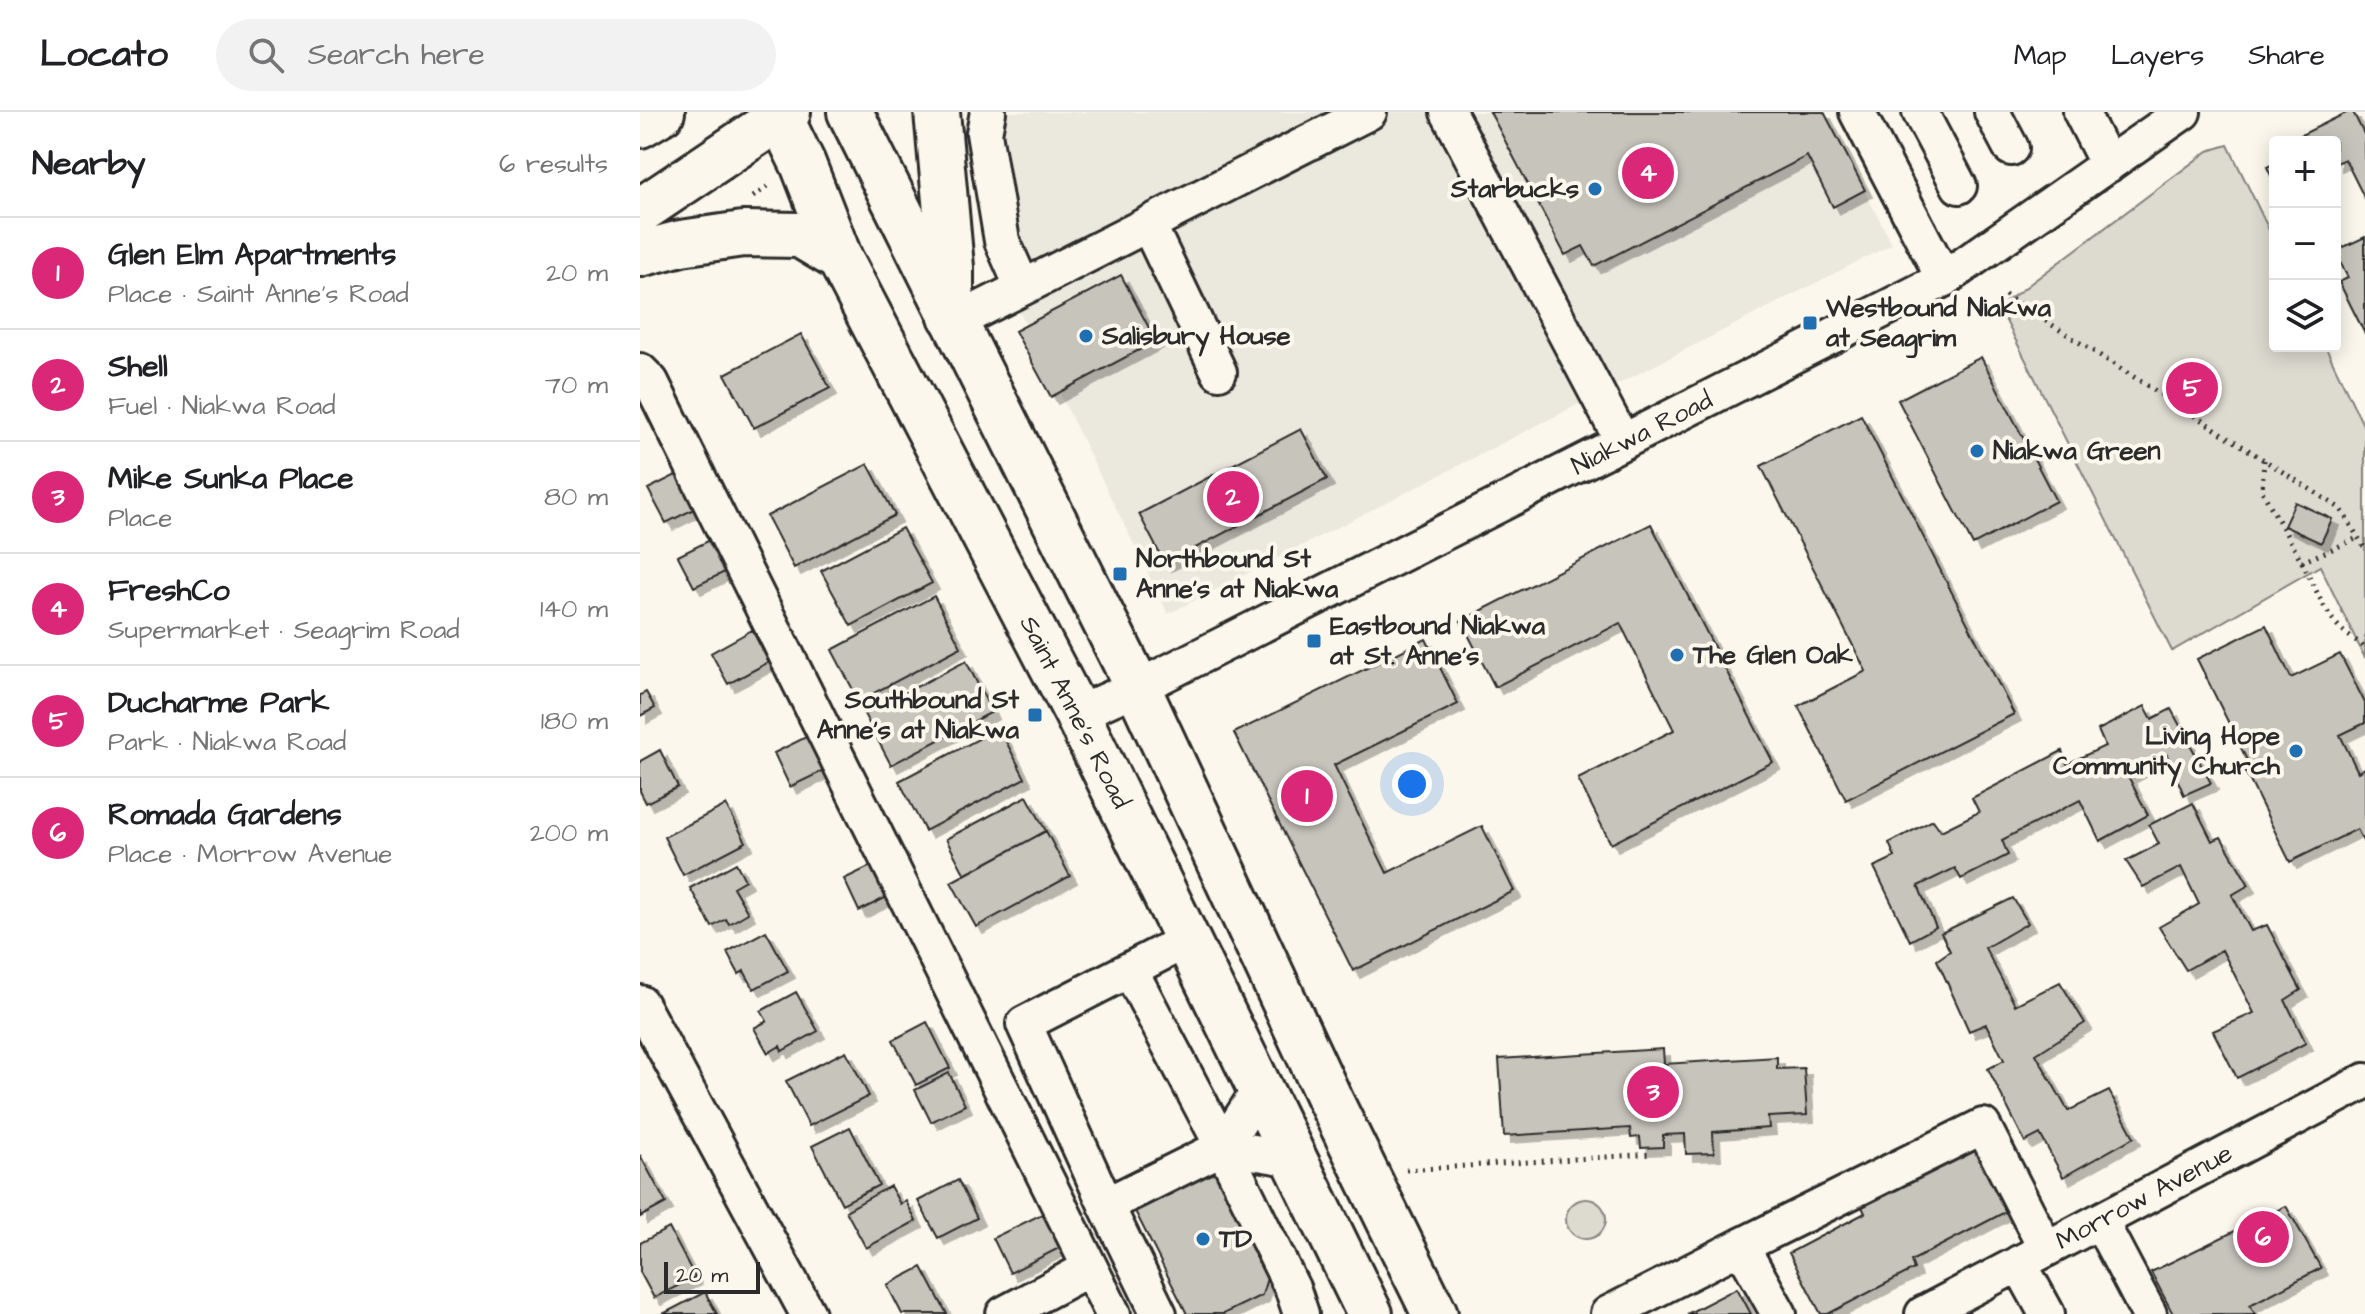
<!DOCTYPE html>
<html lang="en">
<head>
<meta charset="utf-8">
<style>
	body { margin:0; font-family:"Architects Daughter",sans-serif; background:#f2f2f2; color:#202124 }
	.controls { position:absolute; right:24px; top:24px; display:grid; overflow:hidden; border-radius:8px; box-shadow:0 4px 20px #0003 }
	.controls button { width:72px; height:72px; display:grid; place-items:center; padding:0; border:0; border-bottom:2px solid #e0e0e0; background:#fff; color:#202124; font:40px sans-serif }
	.scale { position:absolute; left:24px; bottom:20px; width:96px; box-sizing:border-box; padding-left:8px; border:4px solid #2b2b2b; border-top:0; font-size:22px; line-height:28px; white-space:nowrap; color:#2b2b2b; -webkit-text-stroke:6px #fbf7ec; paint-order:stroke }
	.you { position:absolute; left:772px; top:672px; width:28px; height:28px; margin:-20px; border:6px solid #fff; border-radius:50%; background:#1a73e8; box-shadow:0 0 0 12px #1a73e833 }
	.badge { display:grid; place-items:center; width:52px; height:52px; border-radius:50%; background:#db2777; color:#fff; font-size:26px; font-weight:700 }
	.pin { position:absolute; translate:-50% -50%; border:4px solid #fff; box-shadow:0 2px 8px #0006 }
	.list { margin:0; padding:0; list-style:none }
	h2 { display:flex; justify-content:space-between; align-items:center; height:104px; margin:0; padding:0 32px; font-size:34px }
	h2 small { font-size:26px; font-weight:400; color:#757577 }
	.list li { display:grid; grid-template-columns:52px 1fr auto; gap:24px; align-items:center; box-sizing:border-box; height:112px; padding:0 32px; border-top:2px solid #e0e0e0 }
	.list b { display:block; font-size:30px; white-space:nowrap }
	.list p { margin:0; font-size:26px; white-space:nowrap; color:#757577 }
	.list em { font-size:26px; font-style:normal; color:#757577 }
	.icon { flex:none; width:44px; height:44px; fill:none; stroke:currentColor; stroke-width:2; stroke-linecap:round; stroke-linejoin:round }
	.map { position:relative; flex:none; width:1725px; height:1202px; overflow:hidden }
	header { display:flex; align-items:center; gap:48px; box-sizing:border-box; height:112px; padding:0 40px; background:#fff; border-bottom:2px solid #e0e0e0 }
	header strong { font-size:38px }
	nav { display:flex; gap:44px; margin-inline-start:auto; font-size:28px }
	.search { width:560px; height:72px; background:#f2f2f2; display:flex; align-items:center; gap:20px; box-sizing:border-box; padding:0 28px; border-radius:44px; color:#757577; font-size:30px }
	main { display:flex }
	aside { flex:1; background:#fff }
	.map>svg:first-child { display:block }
	.built { fill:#ebe8de }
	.green { fill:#dddad0; stroke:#84827e; stroke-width:2 }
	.building { fill:#c7c4bc; stroke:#2b2b2b; stroke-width:2; filter:url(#shadow) }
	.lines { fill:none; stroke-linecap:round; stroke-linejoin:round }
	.minor-casing { stroke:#2b2b2b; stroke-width:40 }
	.major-casing { stroke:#2b2b2b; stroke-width:50 }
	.highway-casing { stroke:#2b2b2b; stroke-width:50 }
	.path { stroke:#2b2b2b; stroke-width:5; stroke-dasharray:2 6; stroke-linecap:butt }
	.minor { stroke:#fbf7ec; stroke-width:34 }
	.major { stroke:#fbf7ec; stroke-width:44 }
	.highway { stroke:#fbf7ec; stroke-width:44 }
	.poi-dot { fill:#1f6fb2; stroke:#fbf7ec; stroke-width:3 }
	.labels { text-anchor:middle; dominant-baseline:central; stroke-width:8; stroke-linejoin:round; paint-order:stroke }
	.poi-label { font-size:26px; font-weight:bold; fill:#2b2b2b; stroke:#fbf7ec; text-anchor:start }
	.street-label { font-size:26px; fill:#2b2b2b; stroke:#fbf7ec }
</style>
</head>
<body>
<header>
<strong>Locato</strong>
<div class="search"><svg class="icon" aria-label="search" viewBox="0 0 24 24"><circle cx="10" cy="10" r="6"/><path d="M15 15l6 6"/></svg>Search here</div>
<nav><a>Map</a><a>Layers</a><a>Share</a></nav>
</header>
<main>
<aside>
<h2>Nearby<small>6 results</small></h2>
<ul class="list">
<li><span class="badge">1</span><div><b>Glen Elm Apartments</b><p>Place · Saint Anne's Road</p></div><em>20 m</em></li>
<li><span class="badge">2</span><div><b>Shell</b><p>Fuel · Niakwa Road</p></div><em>70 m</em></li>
<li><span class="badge">3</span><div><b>Mike Sunka Place</b><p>Place</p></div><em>80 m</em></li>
<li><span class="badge">4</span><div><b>FreshCo</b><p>Supermarket · Seagrim Road</p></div><em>140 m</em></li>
<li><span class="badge">5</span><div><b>Ducharme Park</b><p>Park · Niakwa Road</p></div><em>180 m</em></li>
<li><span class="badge">6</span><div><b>Romada Gardens</b><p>Place · Morrow Avenue</p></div><em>200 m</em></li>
</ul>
</aside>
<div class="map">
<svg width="1725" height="1202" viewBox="0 0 1725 1202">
	<defs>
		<filter id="shadow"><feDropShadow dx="7" dy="7" stdDeviation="0" flood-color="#0004"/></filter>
	</defs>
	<rect width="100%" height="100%" fill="#fbf7ec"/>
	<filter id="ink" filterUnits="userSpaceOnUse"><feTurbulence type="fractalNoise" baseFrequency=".0125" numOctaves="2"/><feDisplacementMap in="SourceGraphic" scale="16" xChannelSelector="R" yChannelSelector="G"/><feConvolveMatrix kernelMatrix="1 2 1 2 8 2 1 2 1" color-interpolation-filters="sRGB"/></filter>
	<g filter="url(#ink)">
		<path class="built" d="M340,0h844l68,132 -724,370 -169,-344z"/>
		<path class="green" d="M1588,33l47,97v104h50l40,83v229l-45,-92 -148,85 -173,-344 209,-156z
			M926 1107a20 20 0 1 1 40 0a20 20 0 1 1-40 0Z"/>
		<path class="building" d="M850,0h334l41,78 -32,17 -26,-51 -213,110 -11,-20 -18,9z
			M1708,0h5l12,24v63l-20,-40 -10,5v-22h-41l-1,-3z
			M1635,51v21l-8,-17z
			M1725,125v97l-26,-52 9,-4 -13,-27z
			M481,163l35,66 -105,56 -36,-66z
			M161,222l29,54 -76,40 -29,-54z
			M1341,245l75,144 -83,44 -75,-145z
			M1221,303l153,299 -168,86 -48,-94 68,-35 -105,-205z
			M661,317l26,50 -162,85 -26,-50z
			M228,352l27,51 -101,53 -27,-52z
			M42,360l18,34 -34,17 -18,-34z
			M1655,390l37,17 -11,24 -37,-17z
			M1011,412l122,238 -162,82 -33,-65 96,-49 -54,-107 -125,64 -34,-66z
			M262,416l30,55 -81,43 -30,-55z
			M74,426l15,32 -35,17 -16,-31z
			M294,484l27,51 -102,54 -27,-51z
			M1626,513l25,53 49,-24 25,49v20l-25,12 18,37 7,-4v77l-8,-16 -67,33 -45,-91 6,-3 -54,-109z
			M112,518l17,32 -41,22 -17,-31z
			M786,527l32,65 -124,61 53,108 95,-47 32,65 -161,80 -119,-238z
			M326,549l26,51 -101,53 -27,-51z
			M6,580l9,16 -15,8v-21z
			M1505,594l7,13 19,-10 40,74 -27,12 -17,-40 -39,21 20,39 -48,26 -20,-41 -78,40 6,15 -47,24 -6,-11 -37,18 18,41 -26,14 -36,-74 21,-10 -6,-14 44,-23 8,11 38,-19 -7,-14 90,-47 5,13 38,-18 -7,-16z
			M359,616l26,50 -100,53 -26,-50z
			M170,623l17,34 -37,18 -16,-34z
			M20,638l18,37 -32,16 -6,-12v-30z
			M387,684l19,35 -81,44 -19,-36z
			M1553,691l19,38 9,-4 28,48 -17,10 19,36 16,-6 34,65 -16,10 21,43 -69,35 -24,-47 41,-18 -32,-63 -36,20 -27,-43 40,-23 -18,-37 -38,20 -17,-26 33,-17 -10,-19z
			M86,693l20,37 -63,33 -19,-38z
			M406,719l24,45 -94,51 -25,-45z
			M96,751l9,17 -12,7 15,26 -19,11 -3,-5 -14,8 -22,-39z
			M233,753l16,31 -30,15 -15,-32z
			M1373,786l15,25 -43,25 30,57 45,-23 25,41 -49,31 32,57 41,-20 25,46 -71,40 -23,-43 -15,8 -37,-73 16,-9 -18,-36 -17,7 -32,-71 13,-9 -9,-18z
			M126,819l22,40 -34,18 -10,-18 -5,3 -12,-22z
			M156,880l22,39 -36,20 -2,-5 -12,7 -14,-25 13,-7 -6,-10z
			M287,910l23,46 -34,17 -23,-45z
			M1023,937l1,15 113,-7v12l27,-1 3,47 -39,2 1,11 -56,4 1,21 -28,1 -1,-20 -22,1v12l-22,1 -1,-11 -9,1 -1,-10 -126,8 -5,-77z
			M206,939l23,45 -60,30 -23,-45z
			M309,961l16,32 -34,17 -16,-32z
			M210,1015l29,58 -37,19 -30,-58z
			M1337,1033l34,64 -100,52 3,8 -86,45h-7l-32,-61 76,-40 -4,-8z
			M0,1043l26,48 -26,14z
			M580,1056l50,100 -8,27 -39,19h-36l-52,-103z
			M318,1068l19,38 -39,20 -20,-37z
			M250,1074l10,18 6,-3 10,20 -50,27 -20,-37z
			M1646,1094l35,62 -71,37 5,9h-82l-22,-42z
			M406,1100l17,34 -53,27 -17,-35z
			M29,1116l26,49 -41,21 -14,-26v-29z
			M282,1155l25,47h-45l-15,-29z
			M1097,1176l14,26h-64z
			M65,1180l12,22h-54z"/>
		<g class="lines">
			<g class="minor-casing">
				<path id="minor" d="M348,0l-4,21 18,108 20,45
					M808,0l175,330
					M1217,0l87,167
					M1280,0l39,74
					M1352,0l19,36
					M1441,0l27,53
					M508,112l71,148
					M315,210l414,-210
					M0,259l11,11 462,932
					M437,602l84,-38 783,-397 239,-167
					M490,858l93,177 70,143 8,24
					M0,891l168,311
					M583,1035l71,12
					M466,1093l-82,-181 163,-84
					M1460,1109l49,93
					M1101,1134l242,-120 63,123
					M1379,1151l28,51
					M364,1202l86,-46
					M519,1202l-53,-109 117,-58 37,-58
					M968,1202l133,-68 38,68
					M1283,1202l442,-233"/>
			</g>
			<g class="major-casing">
				<path id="major" d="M210,0l288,576 193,414 104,212
					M0,13l22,-13
					M0,99l140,-94 23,47 37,95 237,455 293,600
					M0,142l41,-11 62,-9 57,1 40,24"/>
			</g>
			<g class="highway-casing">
				<path id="highway" d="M137,0l3,5 8,-5
					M297,0l14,155v49"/>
			</g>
			<path class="path" d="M113,85l18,-13
				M1365,183l336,214 24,40
				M1624,348l-2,31 40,71 56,-24
				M1662,450c12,22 21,49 39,67 7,8 18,11 24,21
				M766,1058l246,-16"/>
			<use href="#minor" class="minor"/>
			<use href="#major" class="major"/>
			<use href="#highway" class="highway"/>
		</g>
	</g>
	<g class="poi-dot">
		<circle cx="955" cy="77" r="8"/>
		<rect x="1162" y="203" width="16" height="16" rx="4"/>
		<circle cx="446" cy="224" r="8"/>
		<circle cx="1337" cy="339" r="8"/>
		<rect x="472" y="454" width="16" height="16" rx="4"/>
		<rect x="666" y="521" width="16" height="16" rx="4"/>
		<circle cx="1037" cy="543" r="8"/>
		<rect x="387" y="595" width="16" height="16" rx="4"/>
		<circle cx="1656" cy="639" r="8"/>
		<circle cx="563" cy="1127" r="8"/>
	</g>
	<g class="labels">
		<g class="poi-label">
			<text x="939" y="77" text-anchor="end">Starbucks</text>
			<text x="1186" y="196">Westbound Niakwa<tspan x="1186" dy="30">at Seagrim</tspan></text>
			<text x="462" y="224">Salisbury House</text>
			<text x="1353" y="339">Niakwa Green</text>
			<text x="496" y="447">Northbound St<tspan x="496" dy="30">Anne's at Niakwa</tspan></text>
			<text x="690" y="514">Eastbound Niakwa<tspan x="690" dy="30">at St. Anne's</tspan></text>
			<text x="1053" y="543">The Glen Oak</text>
			<text x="379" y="588" text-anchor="end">Southbound St<tspan x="379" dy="30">Anne's at Niakwa</tspan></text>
			<text x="1640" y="624" text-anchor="end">Living Hope<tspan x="1640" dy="30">Community Church</tspan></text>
			<text x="579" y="1127">TD</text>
		</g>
		<g class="street-label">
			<text transform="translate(1002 321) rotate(-27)">Niakwa Road</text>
			<text transform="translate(435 600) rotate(63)">Saint Anne's Road</text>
			<text transform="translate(1504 1085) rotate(-28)">Morrow Avenue</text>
		</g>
	</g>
</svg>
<div class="controls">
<button>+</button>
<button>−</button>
<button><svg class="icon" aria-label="layers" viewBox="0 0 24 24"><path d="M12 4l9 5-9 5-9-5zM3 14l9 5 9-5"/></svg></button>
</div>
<div class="scale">20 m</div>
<div class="you"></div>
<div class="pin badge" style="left:667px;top:684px">1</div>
<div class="pin badge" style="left:593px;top:385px">2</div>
<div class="pin badge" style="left:1013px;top:980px">3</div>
<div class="pin badge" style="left:1008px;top:61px">4</div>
<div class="pin badge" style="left:1552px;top:276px">5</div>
<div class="pin badge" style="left:1623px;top:1125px">6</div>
</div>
</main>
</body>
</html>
